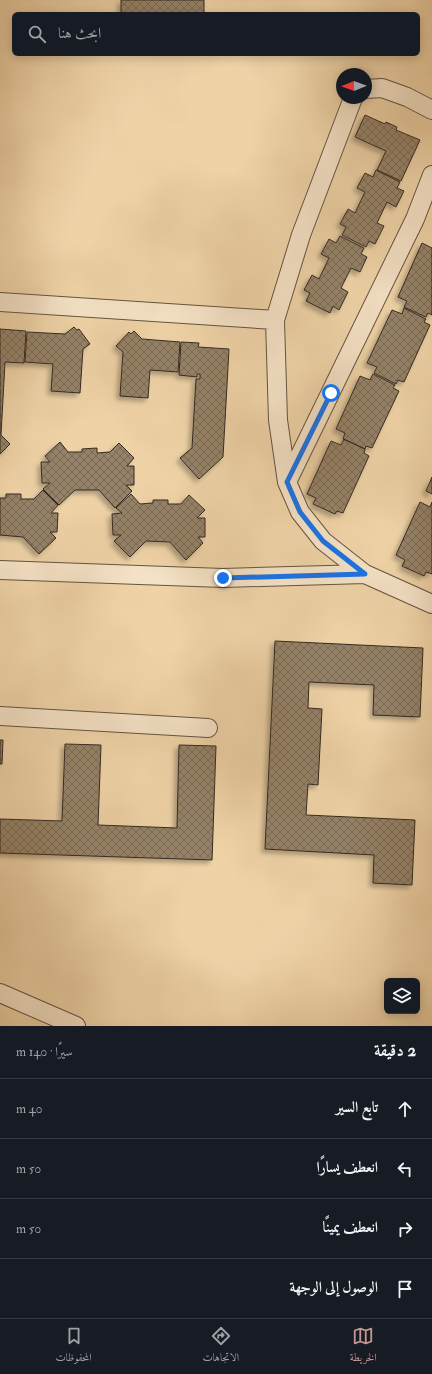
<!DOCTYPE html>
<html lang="ar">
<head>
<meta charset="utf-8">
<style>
	body { margin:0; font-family:"IM FELL Double Pica",Amiri,serif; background:#20242c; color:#f1f3f6; direction:rtl }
	.controls { position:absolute; right:12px; bottom:12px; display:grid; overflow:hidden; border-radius:6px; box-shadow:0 2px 10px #0003 }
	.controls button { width:36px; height:36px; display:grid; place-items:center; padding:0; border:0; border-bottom:1px solid #363941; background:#171b24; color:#f1f3f6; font:20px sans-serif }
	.compass { position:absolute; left:336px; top:68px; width:36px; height:36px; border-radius:50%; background:#171b24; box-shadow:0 2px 10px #0003; rotate:269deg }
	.stop { position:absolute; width:12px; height:12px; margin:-9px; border:3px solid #1a73e8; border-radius:50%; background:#fff }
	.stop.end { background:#1a73e8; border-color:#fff; box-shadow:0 1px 4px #0008 }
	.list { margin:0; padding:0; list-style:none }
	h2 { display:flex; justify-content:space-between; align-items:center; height:52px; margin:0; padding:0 16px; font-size:17px }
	h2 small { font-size:13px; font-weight:400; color:#9ea1a6 }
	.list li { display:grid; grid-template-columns:26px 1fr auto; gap:12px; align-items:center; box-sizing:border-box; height:60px; padding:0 16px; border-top:1px solid #363941 }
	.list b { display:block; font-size:15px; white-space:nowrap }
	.list em { font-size:13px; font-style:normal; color:#9ea1a6 }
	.icon { flex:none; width:22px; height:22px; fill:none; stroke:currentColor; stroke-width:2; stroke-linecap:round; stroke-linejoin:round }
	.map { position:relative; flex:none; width:432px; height:1026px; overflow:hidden; direction:ltr }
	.search { position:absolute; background:#171b24; box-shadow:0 2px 10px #0003; left:12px; right:12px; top:12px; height:44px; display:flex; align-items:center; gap:10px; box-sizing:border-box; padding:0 14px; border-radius:6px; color:#9ea1a6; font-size:15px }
	.sheet { height:292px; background:#171b24 }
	nav { display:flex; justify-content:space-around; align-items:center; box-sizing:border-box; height:56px; border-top:1px solid #363941; background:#171b24; font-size:11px; color:#9ea1a6 }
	nav a { display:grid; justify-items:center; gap:2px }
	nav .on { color:#c59692 }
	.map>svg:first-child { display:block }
	.building { fill:url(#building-cross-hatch); stroke:#342a22; filter:url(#shadow) }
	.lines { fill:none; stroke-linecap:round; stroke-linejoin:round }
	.street-casing { stroke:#635443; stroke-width:20 }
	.street { stroke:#f5e2c6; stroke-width:18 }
	.route { stroke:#1a73e8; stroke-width:5 }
</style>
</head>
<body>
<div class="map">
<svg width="432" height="1026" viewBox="0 0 432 1026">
	<defs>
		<pattern id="building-cross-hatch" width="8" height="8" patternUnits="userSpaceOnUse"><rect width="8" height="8" fill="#958267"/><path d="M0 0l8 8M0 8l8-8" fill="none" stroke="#7a6b54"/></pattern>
		<filter id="shadow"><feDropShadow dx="-3.5" dy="3.5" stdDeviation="2" flood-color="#0004"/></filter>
	</defs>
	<rect width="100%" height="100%" fill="#efd3a7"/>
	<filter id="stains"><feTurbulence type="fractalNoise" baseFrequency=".005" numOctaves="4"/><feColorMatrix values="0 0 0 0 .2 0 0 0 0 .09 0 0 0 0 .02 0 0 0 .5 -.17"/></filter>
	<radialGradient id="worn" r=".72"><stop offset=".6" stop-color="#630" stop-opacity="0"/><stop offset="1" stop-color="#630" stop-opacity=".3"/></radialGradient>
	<path class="building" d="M121,0h83v14h-83z
		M365,115l20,9 1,-2 11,5 -1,3 24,10 -19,41 -24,-11 9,-19 -31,-14z
		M376,170l24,12 -3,6 7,3 -8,16 -9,-5 -10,21 7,3 -9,18 -6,-3 -3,6 -24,-12 4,-8 -6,-3 8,-15 7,4 10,-21 -8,-4 8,-15 8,4z
		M340,236l24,12 -3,6 6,3 -7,15 -9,-4 -10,20 7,4 -9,18 -6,-4 -3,7 -24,-12 4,-8 -6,-3 8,-15 7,4 10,-21 -8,-4 8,-15 7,4z
		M422,243l10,5v67l-4,-2 -2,4 -22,-10 3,-6 -9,-4z
		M404,308l22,11 -2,3 6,3 -26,57 -6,-2 -2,4 -22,-11 3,-6 -10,-4 25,-53 10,4z
		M74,327l3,3 2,-1 11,15 -7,5 -3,44 -29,-2 2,-27 -28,-2 2,-30 38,2z
		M0,329l26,2 -2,32 -19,-1 -4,73 9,9 -10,10z
		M134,331l8,8 38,3 -2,30 -28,-2 -2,28 -28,-2 3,-44 -7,-6 13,-14 2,2z
		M181,342l18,1 -1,4 31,2 -6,108 -24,22 -19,-21 12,-10 4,-69h4v-5h-3v3l-18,-2z
		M373,374l22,11 -2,3 6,3 -27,57 -6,-2 -1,3 -22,-10 2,-6 -9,-4 24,-53 10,4z
		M344,439l21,10 -1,4 5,3 -26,57 -6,-2 -2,3 -22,-10 3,-6 -9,-4 24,-53 10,4z
		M60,442l8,10h14v-3l15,-1v5l13,-1 9,-9 15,15 -7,8h7v19h-8l6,6 -17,17 -16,-18h-24l-16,15 -16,-16 7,-6h-8l-1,-21h9l-5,-6z
		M432,477v17l-6,-3z
		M43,490l15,15 -7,8h7l-1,19h-7l6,6 -17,16 -16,-17 -23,-2v-37h6v-4h15v5h13z
		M131,494l9,10 13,-1v-3h15v4h13l8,-9 16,15 -8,8h8v19h-7l5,6 -17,17 -16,-18 -24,-1 -16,16 -16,-16 7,-6h-8l-1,-21 10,-1 -6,-5z
		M420,502l10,5 2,-5v72l-6,-2 -2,4 -22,-10 3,-6 -9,-5z
		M275,641l148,7 -3,69 -47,-2 1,-30 -65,-3 -1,26 14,1 -4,76 -10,-1 -2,31 109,5 -3,65 -39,-2 1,-28 -109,-6z
		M0,740h3l-1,24h-2z
		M65,744l36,1 -3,80 79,3 2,-83 37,1 -4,114 -212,-7v-34l62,2z"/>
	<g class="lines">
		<g class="street-casing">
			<path id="street" d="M366,89l16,-1 25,9 25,13
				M353,98l-52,137 -26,85 3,100 9,62 13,30 23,29 42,33 67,30
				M0,302l275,18
				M287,482l128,-263 17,-44
				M0,570l223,8 142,-4
				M0,716l208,12
				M0,993l76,33"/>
		</g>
		<use href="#street" class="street"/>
	</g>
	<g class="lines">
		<path class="route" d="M223,578l142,-4 -42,-33 -23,-29 -13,-30 44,-89"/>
	</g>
	<rect width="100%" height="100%" filter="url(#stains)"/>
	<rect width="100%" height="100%" fill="url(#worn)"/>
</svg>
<div class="controls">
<button><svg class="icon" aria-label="layers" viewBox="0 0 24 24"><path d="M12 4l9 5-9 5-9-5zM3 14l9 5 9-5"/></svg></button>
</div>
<svg class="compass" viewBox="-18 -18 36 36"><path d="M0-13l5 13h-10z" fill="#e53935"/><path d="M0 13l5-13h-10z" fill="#9ea1a6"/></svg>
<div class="stop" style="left:331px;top:393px"></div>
<div class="stop end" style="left:223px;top:578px"></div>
<div class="search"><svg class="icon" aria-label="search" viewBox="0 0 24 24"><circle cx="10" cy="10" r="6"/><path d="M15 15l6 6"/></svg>ابحث هنا</div>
</div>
<section class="sheet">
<h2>2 دقيقة<small>سيرًا · 140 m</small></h2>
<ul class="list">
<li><svg class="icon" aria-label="ahead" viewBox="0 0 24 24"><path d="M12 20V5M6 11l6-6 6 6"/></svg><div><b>تابع السير</b></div><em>40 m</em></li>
<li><svg class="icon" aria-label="left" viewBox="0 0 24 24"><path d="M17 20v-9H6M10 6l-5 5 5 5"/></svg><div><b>انعطف يسارًا</b></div><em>50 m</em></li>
<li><svg class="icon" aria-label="right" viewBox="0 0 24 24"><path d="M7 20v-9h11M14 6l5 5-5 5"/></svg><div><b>انعطف يمينًا</b></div><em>50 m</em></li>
<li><svg class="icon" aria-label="arrive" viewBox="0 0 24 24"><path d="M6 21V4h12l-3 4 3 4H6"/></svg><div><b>الوصول إلى الوجهة</b></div></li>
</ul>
</section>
<nav>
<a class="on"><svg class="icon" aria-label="map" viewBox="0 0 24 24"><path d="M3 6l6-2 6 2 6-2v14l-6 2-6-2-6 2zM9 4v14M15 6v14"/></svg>الخريطة</a>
<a><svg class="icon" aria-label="directions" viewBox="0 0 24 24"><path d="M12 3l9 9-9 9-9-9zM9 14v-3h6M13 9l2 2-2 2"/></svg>الاتجاهات</a>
<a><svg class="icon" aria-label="saved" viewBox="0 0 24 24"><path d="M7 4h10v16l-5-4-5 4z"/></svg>المحفوظات</a>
</nav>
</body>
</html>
